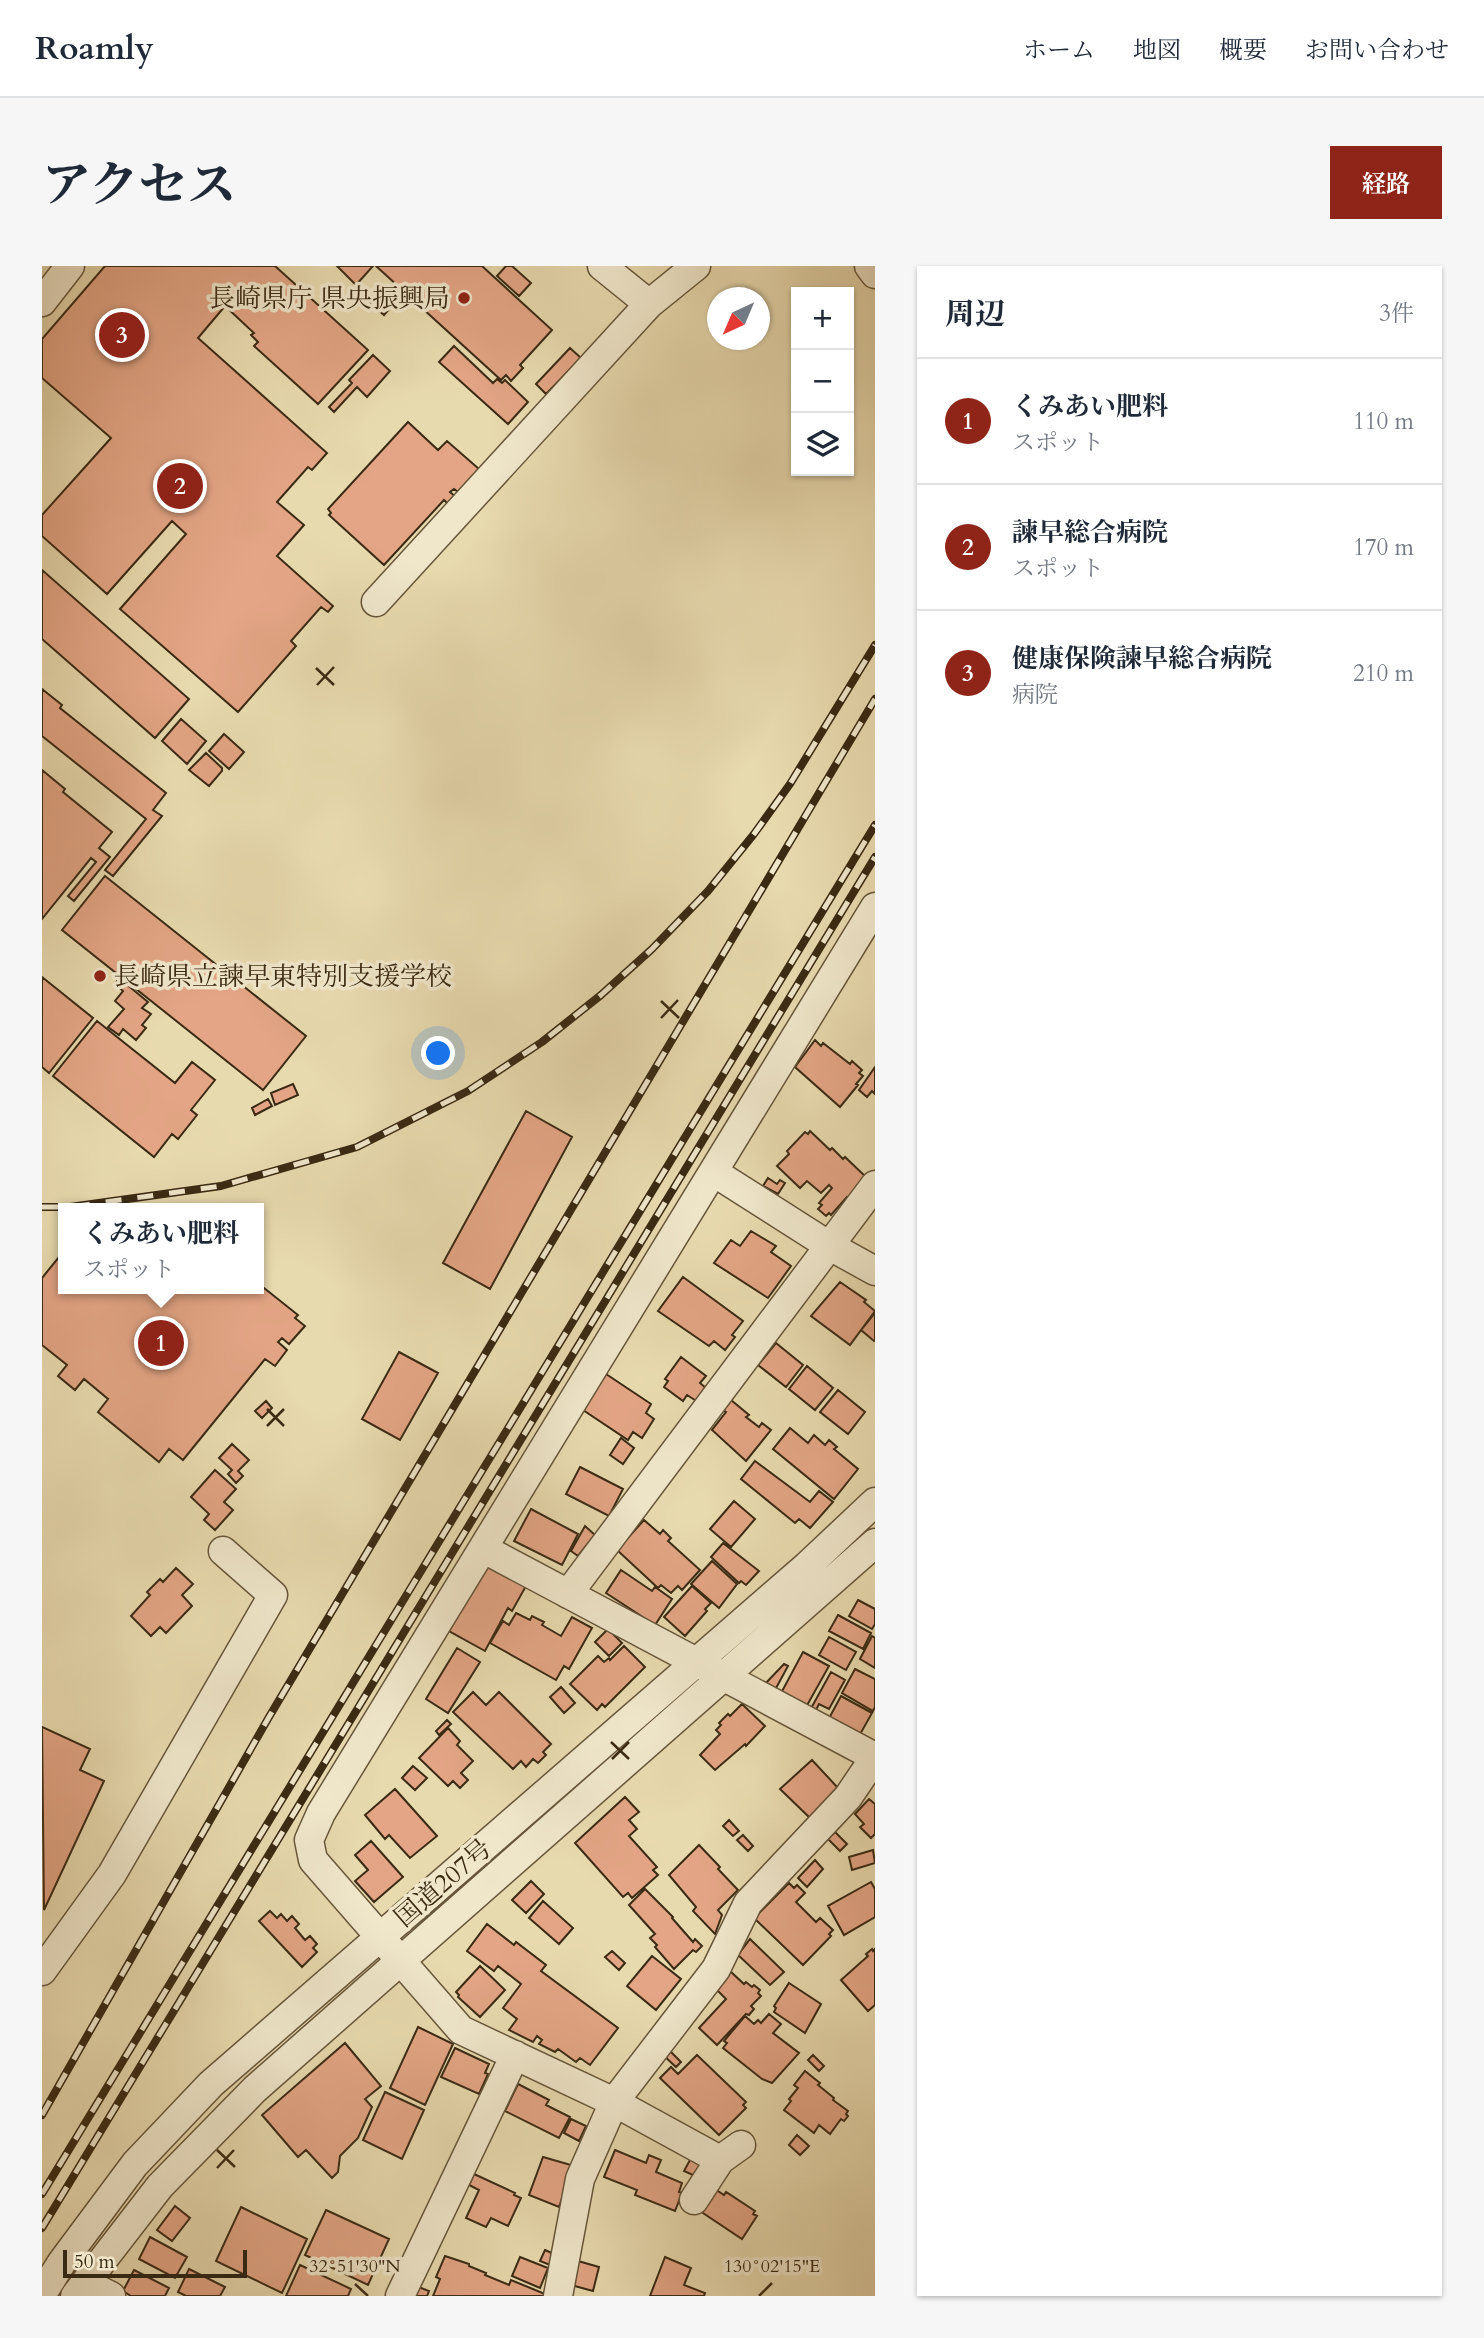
<!DOCTYPE html>
<html lang="ja">
<head>
<meta charset="utf-8">
<style>
	body { margin:0; font-family:Cardo,"Noto Serif JP",serif; background:#f6f6f7; color:#1f2937 }
	.controls { position:absolute; right:21px; top:21px; display:grid; overflow:hidden; border-radius:0px; box-shadow:0 2px 5px #0004 }
	.controls button { width:63px; height:63px; display:grid; place-items:center; padding:0; border:0; border-bottom:2px solid #e0e1e3; background:#fff; color:#1f2937; font:35px sans-serif }
	.compass { position:absolute; left:665px; top:21px; width:63px; height:63px; border-radius:50%; background:#fff; box-shadow:0 2px 5px #0004; rotate:224deg }
	.scale { position:absolute; left:21px; bottom:18px; width:184px; box-sizing:border-box; padding-left:7px; border:4px solid #3a2a13; border-top:0; font-size:19px; line-height:24px; white-space:nowrap; color:#3a2a13; -webkit-text-stroke:5px #f0e7cb; paint-order:stroke }
	.you { position:absolute; left:397px; top:788px; width:24px; height:24px; margin:-18px; border:5px solid #fff; border-radius:50%; background:#1a73e8; box-shadow:0 0 0 10px #1a73e833 }
	.badge { display:grid; place-items:center; width:46px; height:46px; border-radius:50%; background:#8f2418; color:#fff; font-size:23px; font-weight:700 }
	.pin { position:absolute; translate:-50% -50%; border:4px solid #fff; box-shadow:0 2px 7px #0006 }
	.popup { position:absolute; left:16px; top:937px; width:206px; height:91px; box-sizing:border-box; display:grid; place-content:center; border-radius:0px; background:#fff; filter:drop-shadow(0 2px 5px #0005); font-size:23px; white-space:nowrap; color:#747a83 }
	.popup b { font-size:26px; color:#1f2937 }
	.popup::after { content:''; position:absolute; left:50%; top:100%; margin-left:-14px; border:14px solid transparent; border-top-color:#fff }
	.list { margin:0; padding:0; list-style:none }
	h2 { display:flex; justify-content:space-between; align-items:center; height:91px; margin:0; padding:0 28px; font-size:30px }
	h2 small { font-size:23px; font-weight:400; color:#747a83 }
	.list li { display:grid; grid-template-columns:46px 1fr auto; gap:21px; align-items:center; box-sizing:border-box; height:126px; padding:0 28px; border-top:2px solid #e0e1e3 }
	.list b { display:block; font-size:26px; white-space:nowrap }
	.list p { margin:0; font-size:23px; white-space:nowrap; color:#747a83 }
	.list em { font-size:23px; font-style:normal; color:#747a83 }
	.icon { flex:none; width:38px; height:38px; fill:none; stroke:currentColor; stroke-width:2; stroke-linecap:round; stroke-linejoin:round }
	.map { position:relative; flex:none; width:833px; height:2030px; overflow:hidden; border-radius:0px }
	header { display:flex; align-items:center; gap:42px; box-sizing:border-box; height:98px; padding:0 35px; background:#fff; border-bottom:2px solid #e0e1e3 }
	header strong { font-size:33px }
	nav { display:flex; gap:38px; margin-inline-start:auto; font-size:24px }
	.intro { display:flex; align-items:center; justify-content:space-between; box-sizing:border-box; height:168px; padding:0 42px }
	h1 { margin:0; font-size:49px }
	.button { padding:18px 32px; border-radius:0px; background:#8f2418; color:#fff; font-size:24px; font-weight:700 }
	main { display:flex; gap:42px; padding:0 42px }
	aside { flex:1; background:#fff; border-radius:0px; box-shadow:0 2px 5px #0004 }
	.map>svg:first-child { display:block }
	.building { fill:#e3a585; stroke:#3a2a13; stroke-width:2 }
	.lines { fill:none; stroke-linecap:round; stroke-linejoin:round }
	.minor-casing { stroke:#66563a; stroke-width:31 }
	.minor { stroke:#f0e7cb; stroke-width:28 }
	.rail-casing { stroke:#3a2a13; stroke-width:8 }
	.rail { stroke:#f0e7cb; stroke-width:5; stroke-dasharray:16; stroke-linecap:butt }
	.ticks { fill:none; stroke:#3a2a13; stroke-width:2.5 }
	.poi-dot { fill:#8f2418; stroke:#f0e7cb; stroke-width:2.5 }
	.labels { text-anchor:middle; dominant-baseline:central; stroke-width:7; stroke-linejoin:round; paint-order:stroke }
	.poi-label { font-size:26px; fill:#3a2a13; stroke:#f0e7cb; text-anchor:end }
	.street-label { font-size:26px; fill:#3a2a13; stroke:#f0e7cb }
	.ticks-label { font-size:18px; text-anchor:middle; fill:#3a2a13; stroke:#f0e7cb; stroke-width:7; stroke-linejoin:round; paint-order:stroke }
</style>
</head>
<body>
<header>
<strong>Roamly</strong>
<nav><a>ホーム</a><a>地図</a><a>概要</a><a>お問い合わせ</a></nav>
</header>
<div class="intro"><h1>アクセス</h1><a class="button">経路</a></div>
<main>
<div class="map">
<svg width="833" height="2030" viewBox="0 0 833 2030">
	<rect width="100%" height="100%" fill="#e8daaf"/>
	<filter id="stains"><feTurbulence type="fractalNoise" baseFrequency=".00286" numOctaves="4"/><feColorMatrix values="0 0 0 0 .2 0 0 0 0 .09 0 0 0 0 .02 0 0 0 .5 -.17"/></filter>
	<radialGradient id="worn" r=".72"><stop offset=".6" stop-color="#630" stop-opacity="0"/><stop offset="1" stop-color="#630" stop-opacity=".3"/></radialGradient>
	<path class="building" d="M63,0h170l93,84 -50,54 -64,-58 4,-4 -7,-7 3,-2 -29,-27 -27,32 129,115 -15,17 -4,-3 -31,35 27,23 -27,31 56,50 -5,6 -7,-5 -30,34 5,5 -58,66 -118,-103 66,-75 -14,-13 -65,73 -65,-58v-21l69,-77 -69,-60v-39z
		M295,0h36l-17,19z
		M334,0h106l70,64 -32,35 3,3 -12,13 -5,-6 -5,5z
		M464,0h6l19,17 -12,13 -22,-20z
		M332,27l16,15 -6,7 -16,-14z
		M412,80l39,37 4,-4 5,4 3,-3 23,22 -20,22 -69,-62z
		M528,82l11,10 -35,36 -10,-10z
		M331,89l17,16 -23,26 -10,-10 -23,25 -5,-5 23,-24 -3,-3z
		M366,156l30,28 9,-9 32,28 -21,23 -4,-3 -4,3 6,5 -7,8 -5,-5 -60,65 -55,-50 2,-2 -3,-4z
		M0,304l147,129 -34,39 -113,-99z
		M0,423l20,16 -2,3 106,85 -13,17 9,6 -49,60 -8,-6 41,-51 -104,-83z
		M139,453l25,22 -19,23 -25,-23z
		M182,468l20,18 -15,17 -20,-18z
		M164,487l16,15v3l-13,15 -20,-16z
		M0,504l23,19 -2,3 49,40 -13,16 11,9 -36,44 -6,-5 28,-34 -5,-4 -49,61z
		M63,610l201,160 -43,54 -201,-160z
		M0,711l51,41 -44,55 -7,-6z
		M77,712l29,24 -6,6 9,6 -9,11 4,3 -10,12 -13,-11 -4,6 -11,-8 16,-18 -9,-8 8,-10 -8,-7z
		M55,755l78,62 17,-21 23,18 -24,30 6,5 -19,24 -6,-5 -18,23 -101,-81z
		M773,774l6,6 2,-3 27,21 2,-3 10,9 -3,3 4,3 -7,8 2,1 -18,22 -45,-40z
		M833,801v27l-3,-3 -5,6 -8,-7z
		M251,818l5,11 -23,10 -4,-12z
		M226,833l4,7 -17,9 -3,-7z
		M484,845l46,26 -82,152 -47,-26z
		M768,865l20,19 2,-2 11,11 2,-2 23,22 -19,20 -2,-2 -16,18 -2,-2 -3,3 -8,-7 4,-4 -3,-2 13,-15 -3,-3 -8,8 -14,-12 -7,7 -23,-22 12,-12 -2,-3 18,-19 3,2z
		M726,912l9,6 3,-4 5,3 -7,11 -15,-8z
		M709,965l25,15 -5,6 20,14 -23,32 -54,-35 17,-23 9,6z
		M21,986v37h196v-5l39,31 -3,3 10,8 -16,18 -7,-6 -4,4 9,8 -12,16 -10,-7 -82,101 -14,-11 -10,13 -61,-50 10,-13 -24,-20 -9,11 -17,-14 9,-11 -25,-20v-67z
		M641,1011l60,44 -11,14 3,2 -10,13 -11,-9 -5,5 -51,-35z
		M798,1016l26,18 -2,2 11,9 -25,34 -39,-29z
		M833,1047v27l-1,1 -13,-11z
		M734,1077l27,22 -17,22 -28,-22z
		M357,1086l39,21 -38,67 -38,-21z
		M639,1091l25,19 -6,7 7,6 -9,13 -11,-7 -4,6 -19,-14 4,-6 -3,-2z
		M765,1100l26,22 -18,22 -26,-21z
		M561,1106l48,32 -5,9 8,6 -12,19 -9,-6 -5,8 -48,-32z
		M796,1124l27,22 -17,22 -28,-22z
		M689,1134l18,15 -3,2 13,10 3,-4 9,7 -25,31 -34,-31 14,-18 -3,-2z
		M224,1135l6,7 -10,10 -7,-7z
		M748,1162l18,15 6,-8 11,10 4,-5 8,7 -3,2 24,20 -24,30 -61,-50z
		M579,1172l13,10 -11,16 -13,-9z
		M190,1178l17,16 -11,11 5,5 -7,7 -8,-9 4,-4 -13,-12z
		M713,1195l55,41 9,-11 14,11 -23,26 -11,-9 -4,4 -54,-44z
		M538,1201l43,22 -14,27 -43,-22z
		M173,1204l21,19 -12,13 9,8 -18,20 -11,-10 5,-6 -18,-17z
		M692,1235l21,18 -24,28 -21,-18z
		M489,1243l47,25 -16,31 -48,-24z
		M602,1254l16,14 3,-4 8,8 -3,3 32,29 -18,20 -4,-4 -7,7 -10,-8 -3,3 -41,-38z
		M543,1260l10,9 -17,21 -7,-5z
		M681,1277l36,28 -13,14 -5,-4 -2,2 -28,-26z
		M670,1295l25,23 -18,24 -28,-24z
		M444,1298l40,22 -14,25 -4,-3 -23,43 -36,-20z
		M134,1302l17,16 -11,11 10,11 -26,27 -6,-6 -9,9 -20,-20 19,-21 -3,-3 13,-13 3,3z
		M579,1304l31,21 3,-4 17,12 -17,26 -49,-32z
		M650,1320l19,17 -6,6 2,2 -22,25 -21,-19z
		M816,1334l17,9v15l-3,5 -23,-13z
		M474,1347l14,7 2,-4 12,6 -2,3 19,11 11,-19 20,11 -23,41 -5,-3 -8,14 -66,-37 13,-22 6,4z
		M796,1349l33,18 -8,16 -34,-18z
		M566,1363l14,14 -13,13 -14,-14z
		M830,1370l3,2v30l-15,-9z
		M787,1371l27,15 -10,18 -27,-15z
		M582,1380l21,21 -40,40 -3,-3 -5,6 -27,-26 28,-28 6,6 5,-4 1,2z
		M415,1382l23,14 -32,51 -22,-14z
		M761,1386l26,14 -24,43 -25,-14z
		M742,1398l4,2 -13,24 -11,-5z
		M813,1403l20,10v28l-2,4 -31,-18z
		M789,1406l14,8 -16,29 -10,-5 -5,10 -5,-2z
		M519,1421l14,16 -11,10 -14,-16z
		M431,1426l13,13 13,-13 52,52 -8,8 3,3 -8,8 -5,-4 -7,8 -5,-6 -8,8 -60,-57z
		M799,1430l31,17 -14,25 -31,-16z
		M700,1438l23,22 -19,20 -1,-2 -30,26 -15,-15 20,-21 -4,-4 5,-5 -2,-2 9,-9 2,2z
		M405,1454l4,4 -12,11 -3,-4z
		M0,1461l48,22 -10,21 24,11 -60,129z
		M406,1462l12,13 -3,4 16,16 -12,12 7,7 -8,8 -7,-7 -5,5 -29,-28z
		M770,1494l26,28 -28,30 -30,-29z
		M371,1500l14,12 -12,12 -13,-12z
		M353,1523l42,47 -27,22 -21,-23 -4,4 -20,-24z
		M583,1531l14,15 -10,8 8,9 -8,7 28,31 -4,3 5,5 -26,23 -4,-5 -5,4 -48,-54z
		M827,1533l6,5v30l-4,4 -11,-11 4,-3 -9,-10z
		M687,1554l10,11 -6,5 -10,-10z
		M793,1566l12,12 -7,7 -12,-12z
		M701,1569l10,11 -5,5 -11,-11z
		M329,1575l32,36 -29,25 -19,-21 13,-11 -13,-15z
		M657,1579l21,22 -2,2 20,21 -20,20 4,5 -7,19 -22,-23 3,-4 -27,-32z
		M831,1584l2,13 -23,7 -3,-13z
		M773,1594l8,9 -16,18 -9,-9z
		M489,1615l13,13 -18,19 -14,-13z
		M829,1616l4,7v28l-31,18 -16,-29z
		M747,1617l5,5 3,-3 8,8 -9,9 20,20 4,-4 13,12 -4,4 2,2 -28,29 -49,-47z
		M603,1623l28,28 -1,1 21,24 2,-3 7,7 -6,6 -3,-2 -19,19 -19,-22 2,-2 -7,-7 5,-4 -26,-29z
		M501,1635l30,27 -14,16 -30,-26z
		M228,1645l7,7 4,-4 6,7 5,-5 7,8 -4,4 10,12 5,-4 7,8 -4,4 4,4 -15,15 -43,-46z
		M445,1658l27,21 2,-3 30,23 -5,6 77,57 -28,37 -10,-7 -4,4 -18,-13 -3,3 -16,-8 3,-4 -5,-4 -4,6 -24,-12 8,-11 -14,-11 18,-24 -23,-18 -4,5 -27,-20z
		M708,1673l34,33 -14,13 -32,-30z
		M830,1683l1,2 2,-2v56l-7,6 -27,-31 27,-24 -2,-2z
		M570,1685l13,12 -6,7 -14,-13z
		M610,1690l29,23 -25,31 -29,-24z
		M438,1700l25,24 -25,27 -22,-20 1,-2 -3,-3z
		M688,1705l14,13 2,-2 6,5 2,-2 6,5 -2,3 3,3 -10,10 3,3 -5,6 -3,-1 -29,31 -18,-17 27,-29 -11,-11z
		M747,1717l32,21 -16,29 -31,-21 2,-4 -2,-2z
		M727,1748l12,10 -8,9 26,20 -27,30 -10,-4 -39,-31 4,-5 -3,-2 21,-25 9,8 4,-4 3,3z
		M376,1761l35,17 -28,61 -35,-17z
		M303,1777l36,43 -16,13 7,8 -14,31 -18,18 -2,16 -6,6 -26,-28 -8,7 -36,-42z
		M413,1782l34,16 -4,9 3,1 -9,20 -38,-17z
		M626,1783l13,13 -5,5 -13,-12z
		M655,1789l49,47 -3,3 3,3 -27,27 -59,-57 11,-11 7,7z
		M771,1789l11,11 -5,5 -11,-11z
		M763,1805l15,12 -2,2 16,13 -1,2 15,11 -2,3 2,2 -4,5 -3,-2 -11,15 -11,-9 -5,8 -30,-23 7,-9 -2,-2 9,-11 -4,-3z
		M476,1818l31,16 -3,5 24,12 -11,21 -54,-27z
		M343,1826l39,18 -22,49 -39,-19z
		M529,1853l15,7 -7,15 -15,-8z
		M755,1869l12,11 -9,9 -11,-10z
		M573,1884l31,13 3,-8 12,5 -5,12 26,11 -3,9 3,1 -7,18 -40,-16 2,-5 -33,-13z
		M501,1891l28,8 1,5 -13,37 -30,-12z
		M649,1892l10,5 -6,13 -11,-5z
		M432,1908l41,19 -1,2 7,3 -13,28 -17,-8 -5,9 -20,-9 13,-28 -10,-5z
		M670,1921l12,8 2,-3 29,19 -2,3 4,2 -15,23 -45,-30z
		M133,1940l15,12 -18,23 -15,-11z
		M199,1941l66,32 -25,54 -66,-32z
		M284,1944l63,29 -21,46 -63,-30z
		M108,1971l37,20 -12,21 -36,-19z
		M503,1984l9,4 -4,11 -10,-4z
		M403,1990l24,8v2l17,7 -1,2 24,10 2,-5 34,14 -1,2h-111l7,-17 -4,-2z
		M478,1991l28,11 -8,20 -28,-12z
		M623,1991l26,11 -7,17 21,8 -1,3h-54z
		M536,1995l21,6 -6,24 -22,-6z
		M258,1999l51,24 -3,7h-62z
		M147,2003l36,18 -5,9h-34l-8,-4z
		M92,2004l35,18 -4,8h-34l-8,-5z
		M374,2020l13,5 -2,5h-13z"/>
	<g class="lines">
		<g class="minor-casing">
			<path id="minor" d="M560,0l47,38
				M827,0l6,8
				M0,36l28,-36
				M334,336l273,-298 47,-38
				M673,907l113,72 47,26
				M442,1283l391,208
				M526,1328l307,-409
				M0,1705l70,-97 161,-279 -50,-44
				M699,1879l-21,15 -106,-58 -153,-72 -148,-170 -4,-20 12,-27 554,-906
				M652,1934l26,-40
				M43,2017l26,13
				M0,2028l20,-32 73,-98 76,-80 596,-518 68,-64
				M33,2030l85,-110 95,-97 620,-546
				M358,2030l115,-241
				M516,2030l22,-117 34,-77 102,-133 32,-66 100,-106 27,-40"/>
		</g>
		<use href="#minor" class="minor"/>
		<g class="rail-casing">
			<path id="rail" d="M0,941h28l151,-21 136,-39 111,-56 74,-49 59,-47 51,-46 56,-58 46,-57 36,-50 85,-139
				M0,1849l227,-398 606,-1018
				M0,1928l833,-1369
				M0,1962l833,-1371"/>
		</g>
		<use href="#rail" class="rail"/>
	</g>
	<path class="ticks" d="M274,402l18,17M275,419l17,-18M619,735l18,17M619,752l17,-18M225,1143l17,17M225,1160l17,-17M569,1476l18,17M570,1493l17,-17M175,1884l18,17M175,1902l17,-18M313,2018l13,12M717,2030l13,-13"/>
	<g class="poi-dot">
		<circle cx="422" cy="32" r="7"/>
		<circle cx="58" cy="710" r="7"/>
	</g>
	<g class="labels">
		<g class="poi-label">
			<text x="408" y="32">長崎県庁 県央振興局</text>
			<text x="72" y="710" text-anchor="start">長崎県立諫早東特別支援学校</text>
		</g>
		<g class="street-label">
			<text transform="translate(401 1617) rotate(-41)">国道207号</text>
		</g>
	</g>
	<g class="ticks-label">
		<text x="730" y="2006">130°02'15"E</text>
		<text x="313" y="2006">32°51'30"N</text>
	</g>
	<rect width="100%" height="100%" filter="url(#stains)"/>
	<rect width="100%" height="100%" fill="url(#worn)"/>
</svg>
<div class="controls">
<button>+</button>
<button>−</button>
<button><svg class="icon" aria-label="layers" viewBox="0 0 24 24"><path d="M12 4l9 5-9 5-9-5zM3 14l9 5 9-5"/></svg></button>
</div>
<svg class="compass" viewBox="-18 -18 36 36"><path d="M0-13l5 13h-10z" fill="#e53935"/><path d="M0 13l5-13h-10z" fill="#747a83"/></svg>
<div class="scale">50 m</div>
<div class="you"></div>
<div class="pin badge" style="left:119px;top:1077px">1</div>
<div class="popup"><b>くみあい肥料</b>スポット</div>
<div class="pin badge" style="left:138px;top:220px">2</div>
<div class="pin badge" style="left:80px;top:69px">3</div>
</div>
<aside>
<h2>周辺<small>3件</small></h2>
<ul class="list">
<li><span class="badge">1</span><div><b>くみあい肥料</b><p>スポット</p></div><em>110 m</em></li>
<li><span class="badge">2</span><div><b>諫早総合病院</b><p>スポット</p></div><em>170 m</em></li>
<li><span class="badge">3</span><div><b>健康保険諫早総合病院</b><p>病院</p></div><em>210 m</em></li>
</ul>
</aside>
</main>
</body>
</html>
